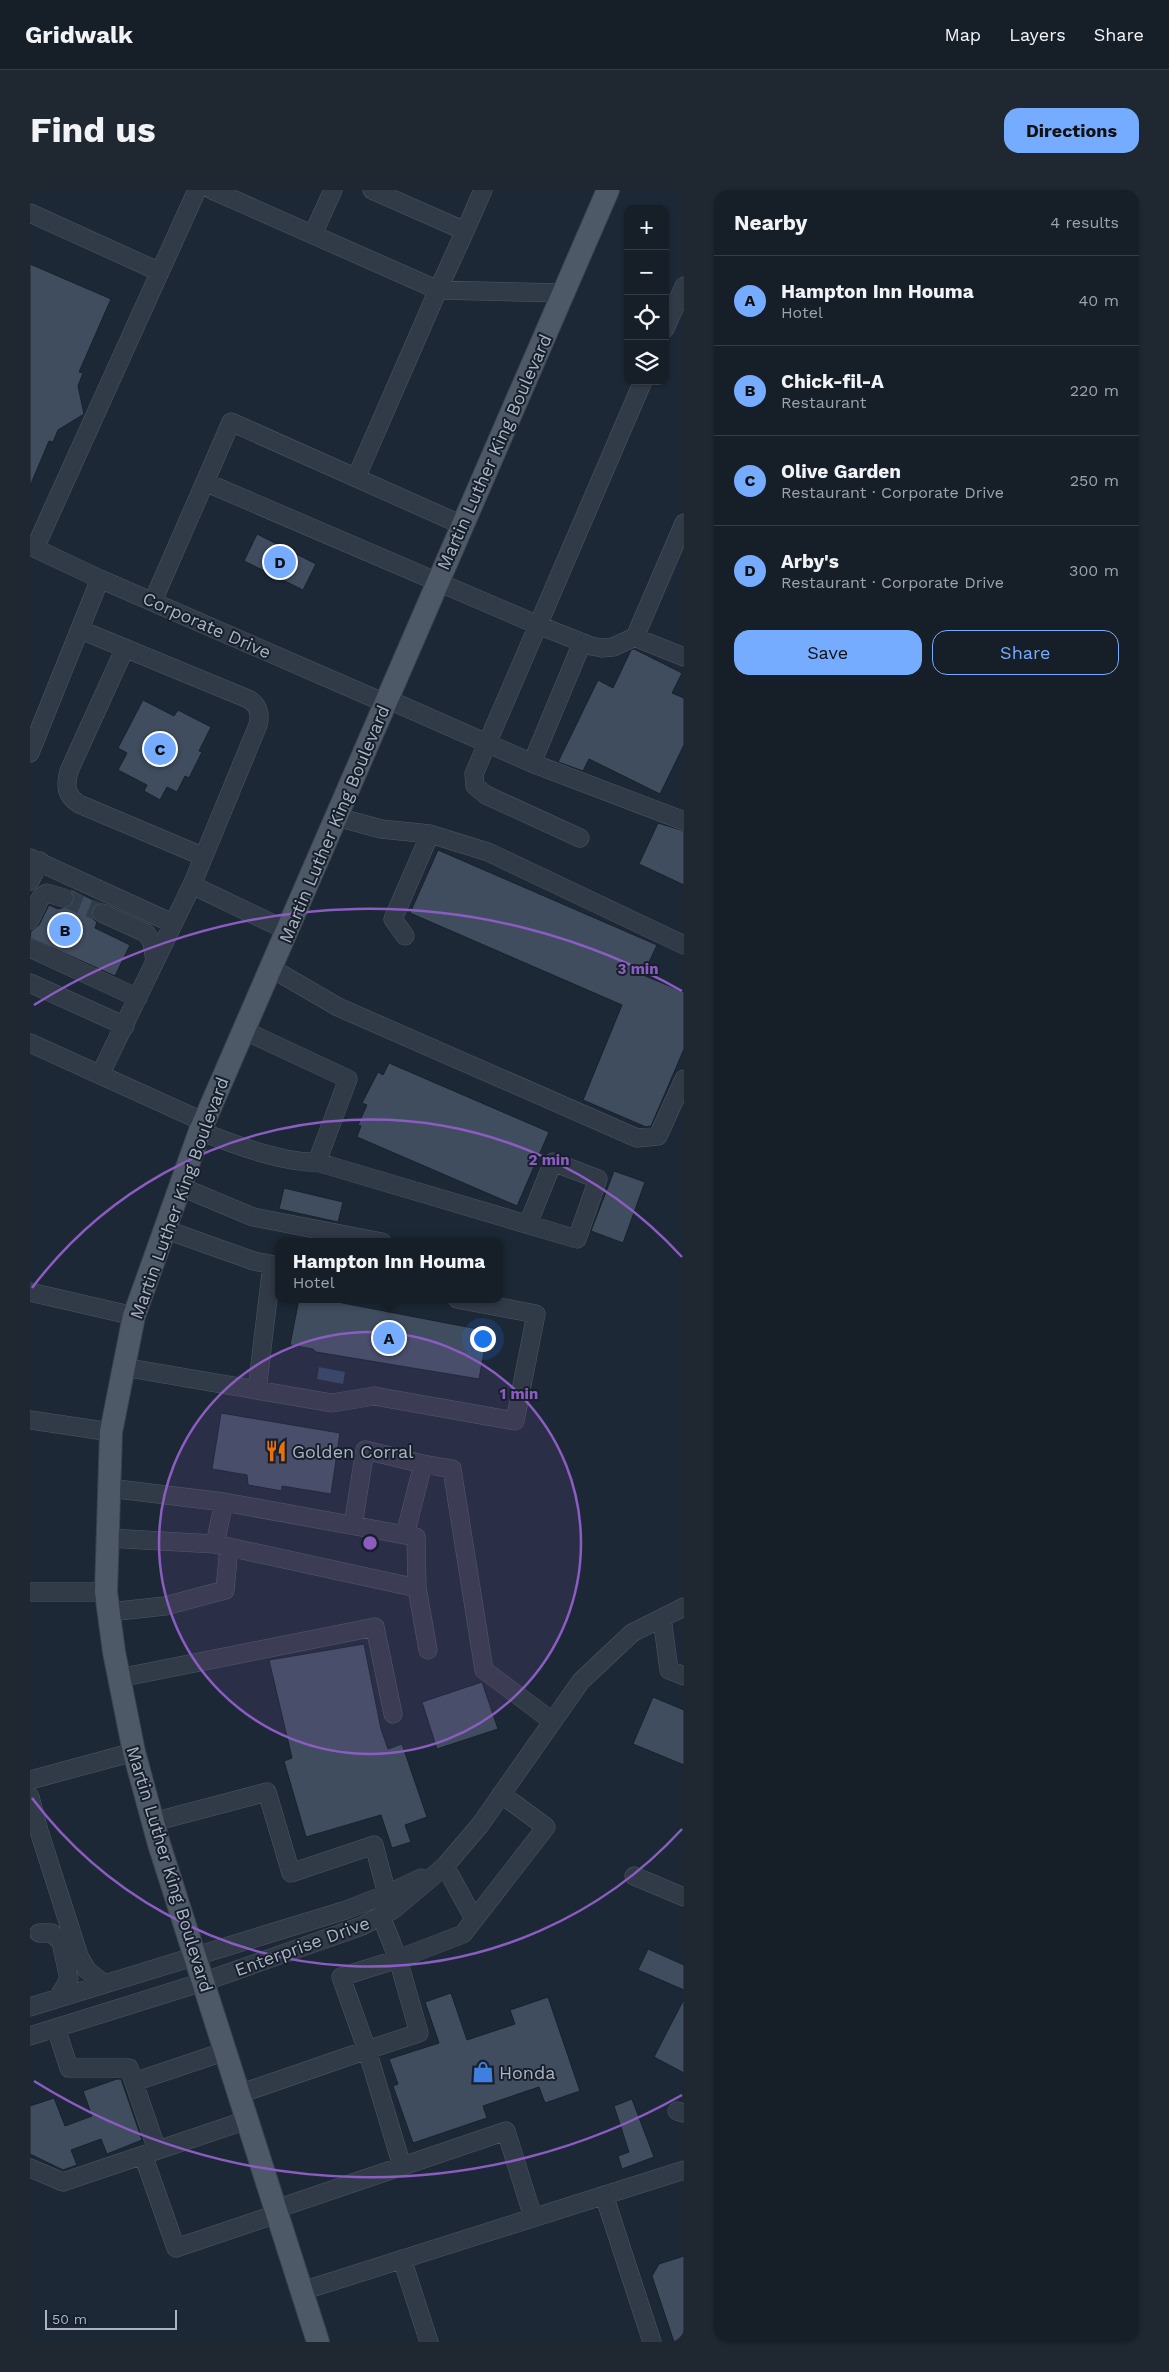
<!DOCTYPE html>
<html lang="en">
<head>
<meta charset="utf-8">
<style>
	body { margin:0; font-family:"Work Sans",sans-serif; background:#1f2730; color:#f1f3f6 }
	.controls { position:absolute; right:15px; top:15px; display:grid; overflow:hidden; border-radius:10px; box-shadow:0 1px 4px #0004 }
	.controls button { width:45px; height:45px; display:grid; place-items:center; padding:0; border:0; border-bottom:1px solid #353c45; background:#161e28; color:#f1f3f6; font:25px sans-serif }
	.scale { position:absolute; left:15px; bottom:12px; width:132px; box-sizing:border-box; padding-left:5px; border:2px solid #aab4c4; border-top:0; font-size:14px; line-height:18px; white-space:nowrap; color:#aab4c4; -webkit-text-stroke:4px #171f2b; paint-order:stroke }
	.you { position:absolute; left:452px; top:1148px; width:18px; height:18px; margin:-12px; border:4px solid #fff; border-radius:50%; background:#1a73e8; box-shadow:0 0 0 8px #1a73e833 }
	.badge { display:grid; place-items:center; width:32px; height:32px; border-radius:50%; background:#75acff; color:#111; font-size:16px; font-weight:700 }
	.pin { position:absolute; translate:-50% -50%; border:2px solid #fff; box-shadow:0 1px 5px #0006 }
	.popup { position:absolute; left:245px; top:1048px; width:228px; height:65px; box-sizing:border-box; display:grid; place-content:center; border-radius:10px; background:#161e28; filter:drop-shadow(0 1px 4px #0005); font-size:16px; white-space:nowrap; color:#9ea2a8 }
	.popup b { font-size:19px; color:#f1f3f6 }
	.popup::after { content:''; position:absolute; left:50%; top:100%; margin-left:-10px; border:10px solid transparent; border-top-color:#161e28 }
	.list { margin:0; padding:0; list-style:none }
	h2 { display:flex; justify-content:space-between; align-items:center; height:65px; margin:0; padding:0 20px; font-size:21px }
	h2 small { font-size:16px; font-weight:400; color:#9ea2a8 }
	.list li { display:grid; grid-template-columns:32px 1fr auto; gap:15px; align-items:center; box-sizing:border-box; height:90px; padding:0 20px; border-top:1px solid #353c45 }
	.list b { display:block; font-size:19px; white-space:nowrap }
	.list p { margin:0; font-size:16px; white-space:nowrap; color:#9ea2a8 }
	.list em { font-size:16px; font-style:normal; color:#9ea2a8 }
	.actions { display:flex; gap:10px; padding:15px 20px }
	.actions a { flex:1; padding:11px 0; border:1px solid #75acff; border-radius:15px; text-align:center; font-size:18px; color:#75acff }
	.actions .main { background:#75acff; color:#111 }
	.icon { flex:none; width:28px; height:28px; fill:none; stroke:currentColor; stroke-width:2; stroke-linecap:round; stroke-linejoin:round }
	.map { position:relative; flex:none; width:654px; height:2152px; overflow:hidden; border-radius:15px }
	header { display:flex; align-items:center; gap:30px; box-sizing:border-box; height:70px; padding:0 25px; background:#161e28; border-bottom:1px solid #353c45 }
	header strong { font-size:24px }
	nav { display:flex; gap:28px; margin-inline-start:auto; font-size:18px }
	.intro { display:flex; align-items:center; justify-content:space-between; box-sizing:border-box; height:120px; padding:0 30px }
	h1 { margin:0; font-size:35px }
	.button { padding:12px 22px; border-radius:15px; background:#75acff; color:#111; font-size:18px; font-weight:700 }
	main { display:flex; gap:30px; padding:0 30px }
	aside { flex:1; background:#161e28; border-radius:15px; box-shadow:0 1px 4px #0004 }
	.map>svg:first-child { display:block }
	.water { fill:#2f445f }
	.building { fill:#404d5f; stroke:#18212d }
	.lines { fill:none; stroke-linecap:round; stroke-linejoin:round }
	.minor-tunnel { stroke:#323d4b; stroke-width:18; stroke-dasharray:18 9; stroke-linecap:butt }
	.minor-casing { stroke:#4e5765; stroke-width:19 }
	.major-casing { stroke:#3a4350; stroke-width:24 }
	.minor { stroke:#313a47; stroke-width:18 }
	.major { stroke:#4e5967; stroke-width:22 }
	.ring { fill:none; stroke:#8b5cc1; stroke-width:2.5 }
	.labels { text-anchor:middle; dominant-baseline:central; stroke-width:4; stroke-linejoin:round; paint-order:stroke }
	.street-label { font-size:18px; fill:#aab4c4; stroke:#171f2b }
	.poi-label { font-size:18px; fill:#aab4c4; stroke:#171f2b; text-anchor:start }
	.centre { fill:#8b5cc1; stroke:#171f2b; stroke-width:2.5 }
	.ring-label { font-size:15px; text-anchor:middle; font-weight:bold; fill:#8b5cc1; stroke:#171f2b; stroke-width:4; stroke-linejoin:round; paint-order:stroke }
</style>
</head>
<body>
<header>
<strong>Gridwalk</strong>
<nav><a>Map</a><a>Layers</a><a>Share</a></nav>
</header>
<div class="intro"><h1>Find us</h1><a class="button">Directions</a></div>
<main>
<div class="map">
<svg width="654" height="2152" viewBox="0 0 654 2152">
	<rect width="100%" height="100%" fill="#1d2836"/>
	<path class="water" d="M289,1177l26,5 -2,12 -26,-5z"/>
	<path class="building" d="M0,74l81,35 -32,73 4,1 -5,13 6,28 -26,16 -5,12 -4,-1 -19,45z
		M227,344l59,30 -13,26 -59,-29z
		M604,459l48,24 -10,20 12,5v47l-24,49 -71,-35 -6,12 -25,-9 40,-82 15,8 18,-38z
		M113,510l31,16 4,-6 33,17 -12,24 3,1 -13,26 -4,-2 -8,16 -10,-5 -7,13 -16,-9 3,-6 -29,-15 9,-17 -9,-5z
		M628,633l26,8v54l-45,-21z
		M408,660l219,95 -14,30 41,17v57l-33,77 -5,1 -63,-27 39,-95 -212,-92z
		M39,698l30,15 -7,6 1,10 4,3 -2,6 35,17 -15,31 -85,-38 1,-7 8,-6 10,-20 9,4 14,-4 2,-9z
		M359,873l160,69 -32,74 -160,-69 4,-11 -3,-1 9,-20 -5,-2 16,-31 5,3z
		M584,981l31,11 -22,61 -32,-12z
		M254,998l59,14 -5,20 -59,-13z
		M269,1109l28,1 161,31 -9,48 -163,-27 -3,-3 -23,-4z
		M191,1223l119,20 -9,61 -49,-8v5l-34,-6 -1,-10 -35,-6z
		M334,1454l17,85 7,20 14,-5 25,73 -22,8 6,17 -19,6 -11,-33 -75,22 -22,-76 8,-3 -23,-98z
		M452,1492l16,47 -61,20 -15,-47z
		M623,1507l31,13v55l-51,-21z
		M618,1759l36,16v25l-46,-20z
		M421,1803l16,47 48,-16 -5,-14 38,-13 32,94 -35,12 -6,-16 -56,19 4,12 -74,25 -20,-57 5,-2 -9,-25 50,-16 -14,-41z
		M654,1809v74l-30,-16z
		M87,1889h4l21,61 -35,14 -6,-15 -30,11 6,15 -14,5 -33,-16v-48l24,-8 11,28 27,-10 -9,-25z
		M602,1909l22,58 -32,12 -4,-13 11,-4 -15,-46z
		M654,2066v86h-10l-22,-66 7,-12z"/>
	<g class="lines">
		<path class="minor-tunnel" d="M34,708l38,15"/>
		<g class="minor-casing">
			<path id="minor" d="M182,0l226,100 27,-59
				M342,0l93,41 18,-41
				M0,23l130,59
				M283,44l20,-44
				M635,139l19,-43
				M326,288l82,-188 125,3
				M175,292l26,-60 231,103
				M0,356l70,33 285,124
				M5,358l162,-358
				M123,411l52,-119 333,143 53,21 11,2 11,-1 22,-10 49,-114
				M51,440l167,69c10,5 13,15 10,26l-66,160 -92,190
				M604,447l50,20
				M95,458l-56,123c-4,15 -3,25 10,33l123,52
				M357,509l145,64 152,58
				M0,563l70,-174
				M502,573l50,-120
				M307,627l44,12 49,5 58,18 196,93
				M550,648l-94,-43 -11,-9 -1,-12 169,-393
				M0,668l142,65
				M0,691l10,-20
				M162,695l96,46
				M72,723l44,20 6,9 3,19
				M0,730l11,-23 6,-4 17,5
				M375,746l-12,-17 37,-85
				M0,758l108,50
				M241,778l67,39 299,131 21,-2 26,-57
				M0,793l95,43
				M0,853l174,79
				M170,941c32,13 83,32 117,31l31,-83 -105,-49
				M287,972l260,77 21,-60 -45,-17 -25,62
				M149,996l74,31 129,25
				M134,1039l90,32 25,5
				M0,1102l104,24
				M93,1177l209,36 42,-7 141,25 21,-107 -79,-15
				M227,1200l15,-125
				M0,1230l81,12
				M393,1274l29,5 32,201 68,51
				M323,1335l12,-75 58,14 -18,71
				M78,1348l107,6 202,44 -1,-51 -192,-35 -115,-14
				M185,1354l9,-42
				M387,1398l11,62
				M0,1402h76
				M79,1422l56,-6 60,-16 4,-43
				M632,1428l7,52 15,6
				M89,1488l256,-51 18,87
				M0,1590l104,-28
				M0,1607l9,34 40,125 8,14 17,14
				M123,1632l114,-30 24,81 83,-28 13,49
				M415,1676l29,53
				M604,1686l50,21
				M351,1726l17,43 -57,18 26,73 52,-17 -21,-74 65,-25 83,-107 -45,-33
				M9,1743h13l9,9 8,37 -11,19
				M0,1817l316,-97 41,-16 34,-16
				M26,1838l13,40h60l28,82
				M0,1846l173,-54 159,-56 32,-17 51,-43 35,-41 101,-144 51,-48 52,-26
				M104,1892l92,-31
				M209,1904l128,-44 35,116
				M647,1921l7,2
				M113,1965l33,93 101,-34
				M0,1978l33,14 184,-62
				M574,2005l48,147
				M246,2019l230,-78 27,86
				M372,2069l27,83
				M272,2101l382,-121"/>
		</g>
		<g class="major-casing">
			<path id="major" d="M288,2152l-159,-498 -25,-92 -20,-100 -8,-60 5,-160 23,-116 66,-185 408,-941"/>
		</g>
		<use href="#minor" class="minor"/>
		<use href="#major" class="major"/>
	</g>
	<circle cx="340" cy="1353" r="211" fill="#8b5cc1" fill-opacity=".12"/>
	<g class="ring">
		<circle cx="340" cy="1353" r="211"/>
		<path d="M652 1639A423 423 0 0 1 2 1608M2 1098A423 423 0 0 1 652 1067"/>
		<path d="M652 1905A634 634 0 0 1 4 1891M4 815A634 634 0 0 1 652 801"/>
	</g>
	<defs>
		<g id="restaurant-bare" transform="scale(1.725)"><path d="M-5-6h1v4h1v-4h1v4h1v-4h1v5L-1.5 .5V6h-2V.5L-5-1ZM5-6V6H3V1.5H1.5Q1.5-4 5-6Z" fill="#e8710a" stroke="#171f2b" stroke-width="2.5" paint-order="stroke"/></g>
		<g id="shop-bare" transform="scale(1.725)"><path d="M-5-2.5h2.3a2.7 3.5 0 0 1 5.4 0H5L5.5 6h-11ZM-1.5-2.5h3a1.5 2.3 0 0 0-3 0Z" fill="#3f7fe0" stroke="#171f2b" stroke-width="2.5" paint-order="stroke"/></g>
	</defs>
	<g fill-rule="evenodd">
		<use href="#restaurant-bare" x="246" y="1261"/>
		<use href="#shop-bare" x="453" y="1882"/>
	</g>
	<g class="labels">
		<g class="street-label">
			<text transform="translate(464 262) rotate(-66)">Martin Luther King Boulevard</text>
			<text transform="translate(177 435) rotate(24)">Corporate Drive</text>
			<text transform="translate(304 634) rotate(-67)">Martin Luther King Boulevard</text>
			<text transform="translate(149 1008) rotate(-70)">Martin Luther King Boulevard</text>
			<text transform="translate(140 1679) rotate(73)">Martin Luther King Boulevard</text>
			<text transform="translate(272 1756) rotate(-20)">Enterprise Drive</text>
		</g>
		<g class="poi-label">
			<text x="262" y="1261">Golden Corral</text>
			<text x="469" y="1882">Honda</text>
		</g>
	</g>
	<circle cx="340" cy="1353" r="8" class="centre"/>
	<g class="ring-label">
		<text x="608" y="784">3 min</text>
		<text x="519" y="975">2 min</text>
		<text x="489" y="1209">1 min</text>
	</g>
</svg>
<div class="controls">
<button>+</button>
<button>−</button>
<button><svg class="icon" aria-label="locate" viewBox="0 0 24 24"><circle cx="12" cy="12" r="6"/><path d="M12 2v4M12 18v4M2 12h4M18 12h4"/></svg></button>
<button><svg class="icon" aria-label="layers" viewBox="0 0 24 24"><path d="M12 4l9 5-9 5-9-5zM3 14l9 5 9-5"/></svg></button>
</div>
<div class="scale">50 m</div>
<div class="you"></div>
<div class="pin badge" style="left:359px;top:1148px">A</div>
<div class="popup"><b>Hampton Inn Houma</b>Hotel</div>
<div class="pin badge" style="left:35px;top:740px">B</div>
<div class="pin badge" style="left:130px;top:559px">C</div>
<div class="pin badge" style="left:250px;top:372px">D</div>
</div>
<aside>
<h2>Nearby<small>4 results</small></h2>
<ul class="list">
<li><span class="badge">A</span><div><b>Hampton Inn Houma</b><p>Hotel</p></div><em>40 m</em></li>
<li><span class="badge">B</span><div><b>Chick-fil-A</b><p>Restaurant</p></div><em>220 m</em></li>
<li><span class="badge">C</span><div><b>Olive Garden</b><p>Restaurant · Corporate Drive</p></div><em>250 m</em></li>
<li><span class="badge">D</span><div><b>Arby's</b><p>Restaurant · Corporate Drive</p></div><em>300 m</em></li>
</ul>
<div class="actions"><a class="main">Save</a><a>Share</a></div>
</aside>
</main>
</body>
</html>
